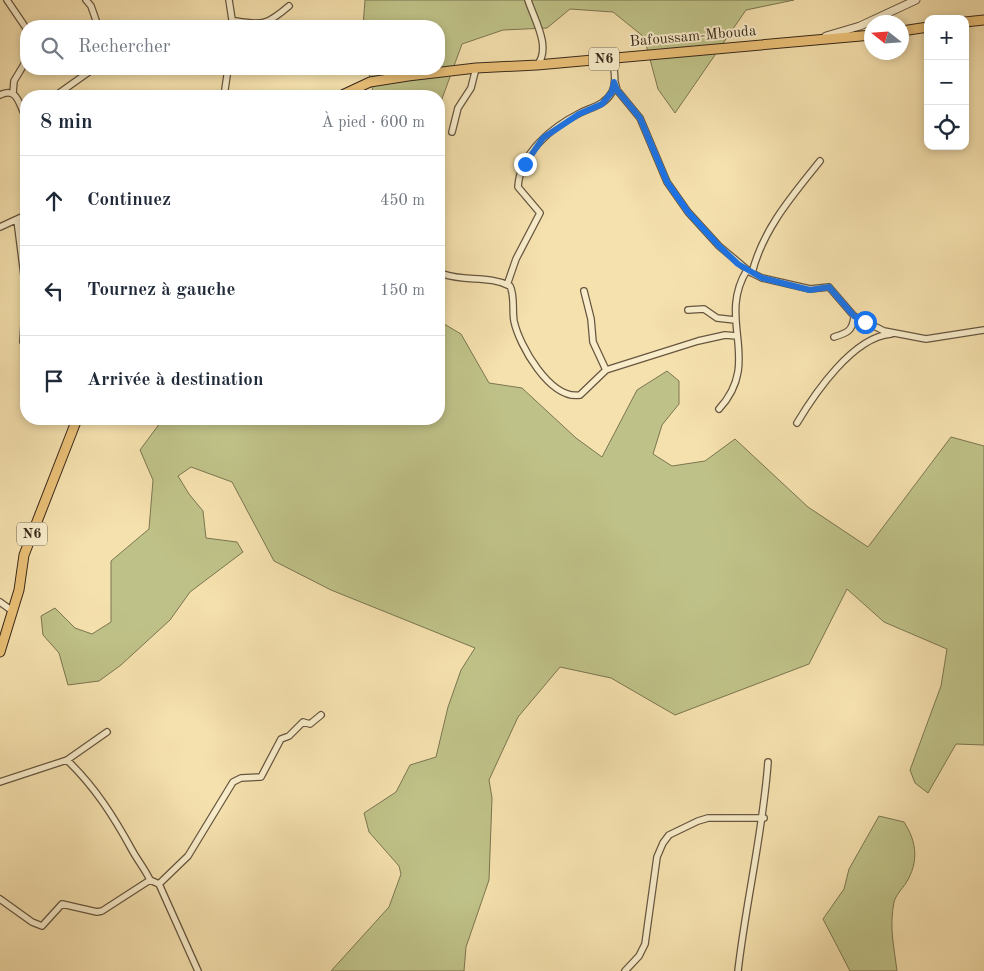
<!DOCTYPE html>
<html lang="fr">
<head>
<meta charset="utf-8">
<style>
	body { margin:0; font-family:"Old Standard TT",serif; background:#f2f2f3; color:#1f2937 }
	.controls { position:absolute; right:15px; top:15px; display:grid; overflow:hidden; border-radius:10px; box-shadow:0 2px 8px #0003 }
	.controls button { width:45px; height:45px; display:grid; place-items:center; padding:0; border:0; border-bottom:1px solid #e0e1e3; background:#fff; color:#1f2937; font:25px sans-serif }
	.compass { position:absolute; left:864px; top:15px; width:45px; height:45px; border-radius:50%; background:#fff; box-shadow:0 2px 8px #0003; rotate:287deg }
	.stop { position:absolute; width:15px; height:15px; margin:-11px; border:4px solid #1a73e8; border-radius:50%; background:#fff }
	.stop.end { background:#1a73e8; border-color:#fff; box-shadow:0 1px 5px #0008 }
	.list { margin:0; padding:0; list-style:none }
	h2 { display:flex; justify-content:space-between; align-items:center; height:65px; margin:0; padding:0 20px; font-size:21px }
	h2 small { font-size:16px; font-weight:400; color:#747a83 }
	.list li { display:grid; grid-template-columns:32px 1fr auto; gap:15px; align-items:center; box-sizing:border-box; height:90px; padding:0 20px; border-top:1px solid #e0e1e3 }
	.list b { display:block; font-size:19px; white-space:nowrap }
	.list em { font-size:16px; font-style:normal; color:#747a83 }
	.icon { flex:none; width:28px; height:28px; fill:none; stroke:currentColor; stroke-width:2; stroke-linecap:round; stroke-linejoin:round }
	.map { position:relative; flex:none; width:984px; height:971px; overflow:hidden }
	.search { position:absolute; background:#fff; box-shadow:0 2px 8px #0003; left:20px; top:20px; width:425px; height:55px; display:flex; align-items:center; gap:12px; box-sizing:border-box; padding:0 18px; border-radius:20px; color:#747a83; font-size:19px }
	.panel { position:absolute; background:#fff; box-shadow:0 2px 8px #0003; left:20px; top:90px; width:425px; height:335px; border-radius:20px }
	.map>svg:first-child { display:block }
	.green { fill:#bfc288; stroke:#7b7551 }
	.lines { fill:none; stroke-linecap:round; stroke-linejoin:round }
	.minor-casing { stroke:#66563f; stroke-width:8 }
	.tertiary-casing { stroke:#66563f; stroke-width:9 }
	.trunk-casing { stroke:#37281a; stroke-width:11 }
	.minor { stroke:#f8ecca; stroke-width:5.5 }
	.tertiary { stroke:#f8ecca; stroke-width:7 }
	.trunk { stroke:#eac077; stroke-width:9 }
	.route { stroke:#1a73e8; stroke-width:6 }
	.labels { text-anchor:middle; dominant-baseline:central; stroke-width:4; stroke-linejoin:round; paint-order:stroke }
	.shield { fill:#f8ecca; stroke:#71634f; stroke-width:1 }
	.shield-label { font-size:14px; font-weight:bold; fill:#37281a }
	.street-label { font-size:15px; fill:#37281a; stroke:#f8ecca }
</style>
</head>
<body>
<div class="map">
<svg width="984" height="971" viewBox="0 0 984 971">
	<rect width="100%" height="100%" fill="#f5e1ae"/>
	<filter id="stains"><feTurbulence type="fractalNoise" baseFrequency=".004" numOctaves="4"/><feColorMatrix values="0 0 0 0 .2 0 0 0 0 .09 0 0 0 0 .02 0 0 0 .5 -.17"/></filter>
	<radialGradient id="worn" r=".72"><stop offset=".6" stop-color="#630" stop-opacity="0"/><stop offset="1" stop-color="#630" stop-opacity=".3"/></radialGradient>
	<path class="green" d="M365,0h429l-48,10 -71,103 -17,-24 -14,-52 -31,-25 -43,-3 -23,19 -44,2 -41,14 -23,63v-11h-65l-6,-27h71v-43h-76z
		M439,321l22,13 28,49 33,5 54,50 26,19 35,-67 30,-19 12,10v23l-17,21 -9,29 19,12 33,-5 30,-22 73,68 60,40 83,-110 33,9v299l-28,-1 -28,49 -13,-10 -5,-13 31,-84 6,-37 -63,-27 -37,-33 -38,75 -134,51 -64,-37 -51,-11 -42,50 -29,63 3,18 -3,82 -23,67 -2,24h-133l58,-64 12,-33 -2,-8 -30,-34 -5,-19 32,-21 14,-27 26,-8 12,-50 13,-37 14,-22 -144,-58 -57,-29 -42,-79 -41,-15 -13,9 11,18 14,17 3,27 31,4 6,10 -53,40 -20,28 -49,45 -22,16 -31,4 -9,-32 -16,-18 -2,-19 14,-8 20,20 17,6 19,-12v-61l38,-32 4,-49 -13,-30 23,-31h276z
		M879,816l25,6c13,20 15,40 2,61 -4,6 -10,12 -12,19 -5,26 0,44 3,69h-47l-27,-52 21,-30 5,-20z"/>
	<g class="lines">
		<g class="minor-casing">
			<path id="minor" d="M7,0l19,28
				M86,0l5,6 7,20
				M229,0l4,26
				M528,0c6,19 24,48 9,65
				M233,24l3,-3c27,5 32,3 53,-15
				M615,82l2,8 23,28 27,64 21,30 31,34 31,26 12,6 48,11 19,-2 25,29 30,15 42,8 58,-9
				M13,93l1,-12 12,-20
				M0,95c18,-9 19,11 26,22
				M55,96l38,-27
				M224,96l4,-27
				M452,132l6,-24 13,-20 5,-20
				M17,220l9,71 -3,51 3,3
				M0,227l26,-12
				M752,273c11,-44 40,-77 68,-112
				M443,274c22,8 46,1 67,12 5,10 2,24 4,35 5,24 36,79 66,74l26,-25 92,-29 27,-6 12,1
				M507,285l9,-26 24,-46 -22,-26c2,-34 34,-60 62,-74 12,-6 25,-8 32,-21 5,-10 2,-23 0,-34
				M584,291l7,28 2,23 13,28
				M688,310l16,-1 13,9 18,2
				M834,337c13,-4 19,-6 20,-21
				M719,409c44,-48 -3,-89 28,-139
				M797,423c18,-30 56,-86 94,-89
				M0,602l11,8
				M67,760c28,27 47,57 65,90 6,11 13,19 18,30l9,4 39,87
				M0,782l67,-22 40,-28
				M159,884l29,-28 45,-74 8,-4 20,-1 20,-38 8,-3 14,-14 7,2 11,-9
				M0,899l32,23 10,4 20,-22 35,8 5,-1 48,-31
				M625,971l14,-15 6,-12 12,-87 6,-14 6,-8 29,-14 10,-3h56
				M738,971c8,-70 25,-139 30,-209"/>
		</g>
		<g class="tertiary-casing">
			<path id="tertiary" d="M826,36l34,-10 56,-26"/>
		</g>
		<g class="trunk-casing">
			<path id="trunk" d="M965,22l19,-2
				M902,31l26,-4
				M340,96l30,-14 38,-6 68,-8 61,-3 335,-30
				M0,652l19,-62 5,-35 53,-136"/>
		</g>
		<use href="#minor" class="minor"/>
		<use href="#tertiary" class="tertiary"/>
		<use href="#trunk" class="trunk"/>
	</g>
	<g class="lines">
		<path class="route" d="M525,164l18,-26 36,-24 23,-10 10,-12 2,-10 3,8 23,28 27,64 21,30 31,34 19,18 24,14 48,12 19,-3 25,29 11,6"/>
	</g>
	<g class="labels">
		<g class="shield">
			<rect x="589" y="47.5" width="30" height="23" rx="4"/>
			<rect x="17" y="522.5" width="30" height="23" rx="4"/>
		</g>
		<g class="shield-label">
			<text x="604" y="59">N6</text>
			<text x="32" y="534">N6</text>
		</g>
		<g class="street-label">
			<text transform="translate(693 37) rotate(-5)">Bafoussam-Mbouda</text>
		</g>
	</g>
	<rect width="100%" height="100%" filter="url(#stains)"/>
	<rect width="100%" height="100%" fill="url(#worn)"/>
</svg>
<div class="controls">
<button>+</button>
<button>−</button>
<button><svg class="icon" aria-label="locate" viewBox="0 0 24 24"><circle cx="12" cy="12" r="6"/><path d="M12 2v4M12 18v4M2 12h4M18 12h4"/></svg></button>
</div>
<svg class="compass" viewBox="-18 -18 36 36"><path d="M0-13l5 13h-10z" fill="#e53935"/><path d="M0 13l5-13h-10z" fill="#747a83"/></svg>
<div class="stop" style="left:865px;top:322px"></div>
<div class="stop end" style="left:525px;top:164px"></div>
<div class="search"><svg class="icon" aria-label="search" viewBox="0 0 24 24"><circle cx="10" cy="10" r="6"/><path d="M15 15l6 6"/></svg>Rechercher</div>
<section class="panel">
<h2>8 min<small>À pied · 600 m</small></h2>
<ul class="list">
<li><svg class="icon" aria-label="ahead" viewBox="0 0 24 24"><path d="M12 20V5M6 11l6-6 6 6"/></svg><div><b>Continuez</b></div><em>450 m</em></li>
<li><svg class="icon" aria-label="left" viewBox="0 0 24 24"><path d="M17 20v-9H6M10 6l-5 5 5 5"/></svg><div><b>Tournez à gauche</b></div><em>150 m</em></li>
<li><svg class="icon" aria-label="arrive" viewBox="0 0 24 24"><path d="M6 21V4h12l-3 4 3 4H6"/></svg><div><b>Arrivée à destination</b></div></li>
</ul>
</section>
</div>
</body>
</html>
